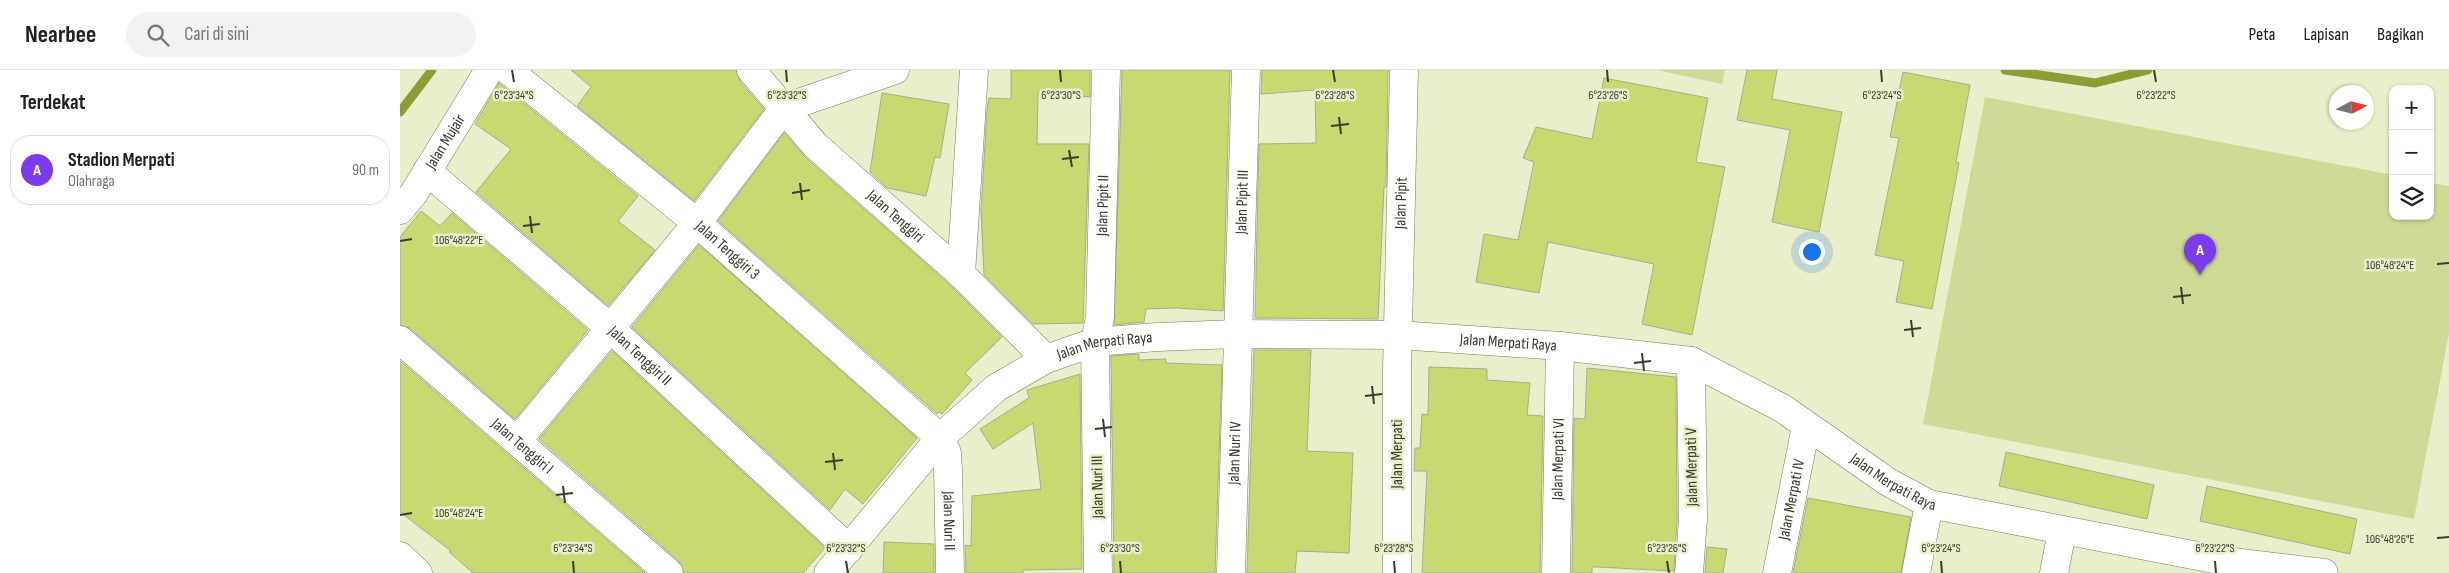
<!DOCTYPE html>
<html lang="id">
<head>
<meta charset="utf-8">
<style>
	body { margin:0; font-family:"Sofia Sans Condensed",sans-serif; background:#f2f2f2; color:#202124 }
	.controls { position:absolute; right:15px; top:15px; display:grid; overflow:hidden; border-radius:10px; box-shadow:0 1px 4px #0004 }
	.controls button { width:45px; height:45px; display:grid; place-items:center; padding:0; border:0; border-bottom:1px solid #e0e0e0; background:#fff; color:#202124; font:25px sans-serif }
	.compass { position:absolute; left:1929px; top:15px; width:45px; height:45px; border-radius:50%; background:#fff; box-shadow:0 1px 4px #0004; rotate:83deg }
	.you { position:absolute; left:1411px; top:181px; width:18px; height:18px; margin:-12px; border:4px solid #fff; border-radius:50%; background:#1a73e8; box-shadow:0 0 0 8px #1a73e833 }
	.badge { display:grid; place-items:center; width:32px; height:32px; border-radius:50%; background:#7c3aed; color:#fff; font-size:16px; font-weight:700 }
	.pin { position:absolute; translate:-50% -41px; filter:drop-shadow(0 1px 2px #0008) }
	.pin::after { content:''; position:absolute; top:26px; width:18px; height:15px; background:inherit; clip-path:polygon(0 0,100% 0,50% 100%) }
	.list { margin:0; padding:0; list-style:none }
	h2 { display:flex; justify-content:space-between; align-items:center; height:65px; margin:0; padding:0 20px; font-size:21px }
	h2 small { font-size:16px; font-weight:400; color:#757577 }
	.list li { display:grid; grid-template-columns:32px 1fr auto; gap:15px; align-items:center; box-sizing:border-box; height:70px; margin:0 10px 10px; padding:0 10px; border:1px solid #e0e0e0; border-radius:20px }
	.list b { display:block; font-size:19px; white-space:nowrap }
	.list p { margin:0; font-size:16px; white-space:nowrap; color:#757577 }
	.list em { font-size:16px; font-style:normal; color:#757577 }
	.icon { flex:none; width:28px; height:28px; fill:none; stroke:currentColor; stroke-width:2; stroke-linecap:round; stroke-linejoin:round }
	.map { position:relative; flex:none; width:2049px; height:503px; overflow:hidden }
	header { display:flex; align-items:center; gap:30px; box-sizing:border-box; height:70px; padding:0 25px; background:#fff; border-bottom:1px solid #e0e0e0 }
	header strong { font-size:24px }
	nav { display:flex; gap:28px; margin-inline-start:auto; font-size:18px }
	.search { width:350px; height:45px; background:#f2f2f2; display:flex; align-items:center; gap:12px; box-sizing:border-box; padding:0 18px; border-radius:28px; color:#757577; font-size:19px }
	main { display:flex }
	aside { flex:1; background:#fff }
	.map>svg:first-child { display:block }
	.green { fill:#cfda97 }
	.lines { fill:none; stroke-linecap:round; stroke-linejoin:round }
	.stream { stroke:#8f9b33; stroke-width:9 }
	.building { fill:#cad872; stroke:#a7ad8a }
	.minor-casing { stroke:#777c5a; stroke-width:29 }
	.minor { stroke:#fff; stroke-width:28 }
	.ticks { fill:none; stroke:#393b2c; stroke-width:2 }
	.labels { text-anchor:middle; dominant-baseline:central; stroke-width:5; stroke-linejoin:round; paint-order:stroke }
	.street-label { font-size:16px; fill:#393b2c; stroke:#e8efca }
	.ticks-label { font-size:12px; text-anchor:middle; fill:#393b2c; stroke:#e8efca; stroke-width:5; stroke-linejoin:round; paint-order:stroke }
</style>
</head>
<body>
<header>
<strong>Nearbee</strong>
<div class="search"><svg class="icon" aria-label="search" viewBox="0 0 24 24"><circle cx="10" cy="10" r="6"/><path d="M15 15l6 6"/></svg>Cari di sini</div>
<nav><a>Peta</a><a>Lapisan</a><a>Bagikan</a></nav>
</header>
<main>
<aside>
<h2>Terdekat<small></small></h2>
<ul class="list">
<li><span class="badge">A</span><div><b>Stadion Merpati</b><p>Olahraga</p></div><em>90 m</em></li>
</ul>
</aside>
<div class="map">
<svg width="2049" height="503" viewBox="0 0 2049 503">
	<rect width="100%" height="100%" fill="#e8efca"/>
	<path class="green" d="M1257,0h68l-3,14z
		M1585,27l408,78v41h37v-33l19,3v147l-35,186 -491,-95z"/>
	<g class="lines">
		<path class="stream" d="M1605,0l90,13 53,-13
			M0,42l32,-42"/>
	</g>
	<path class="building" d="M171,0h165l4,12 24,27 -70,92 -117,-95 14,-19z
		M611,0h79v27l-52,-4 -1,51h52l-6,179 -50,1 -49,-49 -3,-63 6,-102 2,-12 22,1z
		M722,0h108l-7,241 -46,-3 -31,1 -2,13 -30,3z
		M862,0h126l-2,117h-2l-6,132 -123,-1 4,-174 57,-1 -1,-53 -54,4z
		M1347,0h30l-5,29 70,13 -23,120 -47,-10 18,-92 -53,-10z
		M1503,2l67,13 -14,77 3,1 -27,146 -36,-7 8,-41 -29,-6 24,-117 -9,-1z
		M1204,8l104,20 -12,64 29,5 -33,168 -50,-11 12,-60 -106,-22 -9,51 -63,-11 8,-48 34,6 16,-78 -11,-4 13,-31 56,12z
		M99,13l139,113 -20,25 37,29 -47,56 -132,-114 35,-43 -36,-25z
		M482,23l67,11 -9,54 -5,-1 -9,39 -39,-8 -17,-16z
		M384,63l21,24 145,128 52,52 -37,36 7,7 -30,34 -3,-2 -2,2 -219,-193z
		M21,141l19,15 12,-13 136,117 -73,89 -105,-91 -10,-3v-88z
		M299,175l218,193 -54,66 -18,-15 -15,21 -198,-183z
		M854,280h57l-4,101 46,2 -4,100 -52,-2 -2,22h-48z
		M212,281l213,197 -22,25h-119l-5,-12 -140,-122z
		M739,284v6l27,-1v4l56,2 -7,208h-101l-3,-217z
		M0,291l245,212h-172l-24,-21 2,-1 -51,-39z
		M1029,297l58,2v11l43,3 -3,32 16,1 -3,157h-118l5,-102h-13l1,-23h5l2,-34 6,1z
		M1187,298l89,9 1,142 -3,52 -77,-4h-5v6h-20l2,-155 11,1z
		M680,304l2,195 -59,1v3h-57l-1,-28 6,1 1,-50 69,-7 -8,-66 -40,26 -13,-20 49,-31 -2,-8z
		M1606,382l148,33 -7,34 -148,-33z
		M1807,416l150,33 -7,35 -150,-33z
		M1408,428l103,19 -10,56h-108z
		M484,472l50,2v29h-51z
		M1307,477l20,2 -4,24h-18z"/>
	<g class="lines">
		<g class="minor-casing">
			<g id="minor">
				<path id="s1" d="M108,0l189,153 243,215 7,15 1,16 2,104"/>
				<path id="s2" d="M351,0l64,75 146,129 85,85"/>
				<path d="M384,38l111,-38"/>
				<path id="s3" d="M27,101l182,156 240,222"/>
				<path id="s4" d="M0,140l14,-17 75,-123"/>
				<path d="M561,204l13,-204"/>
				<path id="s5" d="M0,270l269,233"/>
				<path d="M117,371l180,-218 87,-115"/>
				<path d="M0,486l18,17"/>
				<path id="s6" d="M428,503l112,-135 56,-50 50,-29 49,-17 62,-5 80,-3 161,1 162,11 131,15 91,47 106,74 41,22 295,57 100,12"/>
				<path id="s7" d="M698,503l-3,-231 5,-25 6,-247"/>
				<path id="s8" d="M831,503l15,-503"/>
				<path id="s9" d="M997,503v-203l7,-300"/>
				<path id="s10" d="M1156,503l4,-227"/>
				<path d="M1289,503l4,-54 -2,-158"/>
				<path id="s11" d="M1377,503l29,-147"/>
				<path d="M1516,503l13,-69"/>
				<path d="M1654,503l8,-42"/>
			</g>
		</g>
		<use href="#minor" class="minor"/>
	</g>
	<path class="ticks" d="M112,0l2,12M386,0l1,12M660,0l1,12M933,0l2,12M1207,0l1,12M1481,0l1,12M1754,0l2,12M939,47l2,17M931,56l18,-2M669,80l3,17M662,89l17,-2M400,113l2,17M392,123l18,-3M130,146l2,17M123,156l17,-2M0,171l12,-2M2037,194l12,-1M1781,217l2,17M1773,227l18,-2M1511,250l2,17M1504,260l17,-2M1242,283l2,18M1234,293l17,-2M972,316l2,18M965,326l17,-2M703,349l2,18M695,359l17,-2M433,383l2,17M425,392l18,-2M163,416l2,17M156,425l17,-2M0,445l12,-2M2037,468l12,-1M173,491l1,12M446,491l2,12M720,491l1,12M994,491l1,12M1267,491l2,12M1541,491l1,12M1815,491l1,12"/>
	<g class="labels">
		<g class="street-label">
			<text stroke="none"><textPath href="#s4" startOffset="82">Jalan Mujair</textPath></text>
			<text stroke="none"><textPath href="#s8" startOffset="371">Jalan Pipit III</textPath></text>
			<text stroke="none"><textPath href="#s9" startOffset="370">Jalan Pipit</textPath></text>
			<text stroke="none"><textPath href="#s7" startOffset="368">Jalan Pipit II</textPath></text>
			<text stroke="none"><textPath href="#s2" startOffset="206">Jalan Tenggiri</textPath></text>
			<text stroke="none"><textPath href="#s1" startOffset="284">Jalan Tenggiri 3</textPath></text>
			<text stroke="none"><textPath href="#s6" startOffset="774">Jalan Merpati Raya</textPath></text>
			<text stroke="none"><textPath href="#s6" startOffset="369">Jalan Merpati Raya</textPath></text>
			<text stroke="none"><textPath href="#s3" startOffset="282">Jalan Tenggiri II</textPath></text>
			<text stroke="none"><textPath href="#s5" startOffset="162">Jalan Tenggiri I</textPath></text>
			<text stroke="none"><textPath href="#s8" startOffset="120">Jalan Nuri IV</textPath></text>
			<text transform="translate(997 384) rotate(-90)">Jalan Merpati</text>
			<text stroke="none"><textPath href="#s10" startOffset="114">Jalan Merpati VI</textPath></text>
			<text transform="translate(1292 397) rotate(-91)">Jalan Merpati V</text>
			<text stroke="none"><textPath href="#s6" startOffset="1194">Jalan Merpati Raya</textPath></text>
			<text transform="translate(698 417) rotate(-91)">Jalan Nuri III</text>
			<text stroke="none"><textPath href="#s11" startOffset="75">Jalan Merpati IV</textPath></text>
			<text stroke="none"><textPath href="#s1" startOffset="652">Jalan Nuri II</textPath></text>
		</g>
	</g>
	<g class="ticks-label">
		<text x="114" y="29">6°23'34"S</text>
		<text x="387" y="29">6°23'32"S</text>
		<text x="661" y="29">6°23'30"S</text>
		<text x="935" y="29">6°23'28"S</text>
		<text x="1208" y="29">6°23'26"S</text>
		<text x="1482" y="29">6°23'24"S</text>
		<text x="1756" y="29">6°23'22"S</text>
		<text x="59" y="174">106°48'22"E</text>
		<text x="1990" y="199">106°48'24"E</text>
		<text x="59" y="447">106°48'24"E</text>
		<text x="1990" y="473">106°48'26"E</text>
		<text x="173" y="482">6°23'34"S</text>
		<text x="446" y="482">6°23'32"S</text>
		<text x="720" y="482">6°23'30"S</text>
		<text x="994" y="482">6°23'28"S</text>
		<text x="1267" y="482">6°23'26"S</text>
		<text x="1541" y="482">6°23'24"S</text>
		<text x="1815" y="482">6°23'22"S</text>
	</g>
</svg>
<div class="controls">
<button>+</button>
<button>−</button>
<button><svg class="icon" aria-label="layers" viewBox="0 0 24 24"><path d="M12 4l9 5-9 5-9-5zM3 14l9 5 9-5"/></svg></button>
</div>
<svg class="compass" viewBox="-18 -18 36 36"><path d="M0-13l5 13h-10z" fill="#e53935"/><path d="M0 13l5-13h-10z" fill="#757577"/></svg>
<div class="you"></div>
<div class="pin badge" style="left:1800px;top:205px">A</div>
</div>
</main>
</body>
</html>
